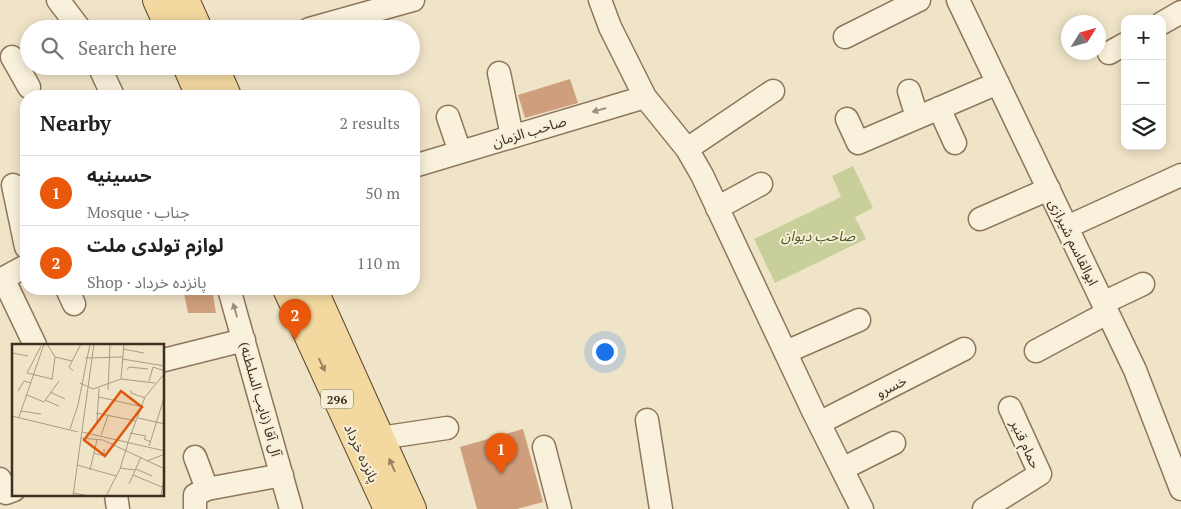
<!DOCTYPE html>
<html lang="en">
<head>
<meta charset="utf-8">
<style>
	body { margin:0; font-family:"PT Serif","Noto Sans Arabic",serif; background:#f6f6f6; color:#202124 }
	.controls { position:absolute; right:15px; top:15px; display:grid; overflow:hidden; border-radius:10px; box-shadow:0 2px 12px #0003 }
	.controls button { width:45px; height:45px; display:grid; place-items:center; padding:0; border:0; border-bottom:1px solid #e0e0e0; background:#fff; color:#202124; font:25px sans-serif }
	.compass { position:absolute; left:1061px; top:15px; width:45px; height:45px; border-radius:50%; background:#fff; box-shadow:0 2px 12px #0003; rotate:53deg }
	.you { position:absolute; left:604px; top:351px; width:18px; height:18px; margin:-12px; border:4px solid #fff; border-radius:50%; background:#1a73e8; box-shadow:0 0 0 8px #1a73e833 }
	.badge { display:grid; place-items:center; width:32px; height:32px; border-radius:50%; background:#ea580c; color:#fff; font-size:16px; font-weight:700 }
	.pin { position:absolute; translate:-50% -41px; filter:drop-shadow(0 1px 2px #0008) }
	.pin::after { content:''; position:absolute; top:26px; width:18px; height:15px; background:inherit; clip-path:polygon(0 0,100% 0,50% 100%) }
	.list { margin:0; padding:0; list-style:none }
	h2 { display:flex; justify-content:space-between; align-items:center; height:65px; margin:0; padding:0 20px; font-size:21px }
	h2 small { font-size:16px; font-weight:400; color:#757577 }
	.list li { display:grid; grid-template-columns:32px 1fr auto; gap:15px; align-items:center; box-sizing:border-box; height:70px; padding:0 20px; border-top:1px solid #e0e0e0 }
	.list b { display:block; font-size:19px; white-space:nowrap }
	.list p { margin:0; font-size:16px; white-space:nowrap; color:#757577 }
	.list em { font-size:16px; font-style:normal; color:#757577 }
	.icon { flex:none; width:28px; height:28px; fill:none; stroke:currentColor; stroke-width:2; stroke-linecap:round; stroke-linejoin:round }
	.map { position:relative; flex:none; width:1181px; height:509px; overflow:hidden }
	.search { position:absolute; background:#fff; box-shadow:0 2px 12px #0003; left:20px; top:20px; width:400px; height:55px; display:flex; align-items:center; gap:12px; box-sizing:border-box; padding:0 18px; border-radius:28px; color:#757577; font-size:19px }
	.panel { position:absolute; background:#fff; box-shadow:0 2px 12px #0003; left:20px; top:90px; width:400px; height:205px; border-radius:20px }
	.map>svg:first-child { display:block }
	.green { fill:#c9cf9b }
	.building { fill:#cf9f7d }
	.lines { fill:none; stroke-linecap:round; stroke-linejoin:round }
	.street-casing { stroke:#8d765c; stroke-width:25 }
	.primary-casing { stroke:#5b4430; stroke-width:30 }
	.street { stroke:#faf1dc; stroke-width:22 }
	.primary { stroke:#f3d9a0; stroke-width:28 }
	.oneway { fill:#9c907e }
	.oneway2 { fill:#988460 }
	.labels { text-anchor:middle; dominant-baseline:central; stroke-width:4; stroke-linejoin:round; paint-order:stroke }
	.shield { fill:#f7eed8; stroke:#756857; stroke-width:1 }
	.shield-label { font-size:12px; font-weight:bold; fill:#3d2e20 }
	.street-label { font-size:14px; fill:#3d2e20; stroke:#f7eed8 }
	.park-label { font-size:14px; font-style:italic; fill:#4d5a26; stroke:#f7eed8 }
	.inset-road { fill:none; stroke:#a89b85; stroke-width:1 }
	.view { fill:#df570d; fill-opacity:0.15; stroke:#df570d; stroke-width:2.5 }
	.inset-edge { fill:none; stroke:#3d2e20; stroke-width:2.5 }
</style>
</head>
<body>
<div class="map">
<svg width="1181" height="509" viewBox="0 0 1181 509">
	<rect width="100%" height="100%" fill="#f0e4c8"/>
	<path class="green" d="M853,166l20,42 -18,9 11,22 -91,44 -21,-44 87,-42 -9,-21z"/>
	<path class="building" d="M570,79l8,24 -53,15 -7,-23z
		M183,289h29l4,24h-28z
		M523,429l20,73 -26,7h-40l-17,-62z"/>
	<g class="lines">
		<g class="street-casing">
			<path id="street" d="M58,0l22,29
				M600,0l10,27 35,70 42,52 15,26 111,236 49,98
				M958,0l177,370 46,119
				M1162,23l19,-11
				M309,29l104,-29
				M845,37l74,-37
				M1109,53l16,-9
				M12,57l17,30
				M99,66l14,30
				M499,73l13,63
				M909,91l8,26
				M939,108l16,35
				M448,117l12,35
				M847,119l11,24 140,-60
				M687,149l86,-58
				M414,166l231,-69
				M13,185l13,62
				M717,208l44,-24
				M980,219l69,-30
				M1067,227l114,-52
				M3,278l32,67
				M0,280l26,-14
				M67,289l7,15
				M229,289l62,220
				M1103,303l40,-19
				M1036,351l71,-38
				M786,352l73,-32
				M164,360l80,-20
				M647,420l14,89
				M819,423l145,-74
				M380,438l67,-10
				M544,447l16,62
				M195,457l12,32
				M842,469l52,-26
				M0,479l6,14 8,-3
				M116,495l2,14
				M195,509v-14l12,-6 75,-14
				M984,509l56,-35 -30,-66"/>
		</g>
		<g class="primary-casing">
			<path id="primary" d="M157,0l13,29
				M185,0l13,29
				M187,66l13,30
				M214,66l13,30
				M287,289l101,220
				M313,289l99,220"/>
		</g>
		<use href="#street" class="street"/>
		<use href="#primary" class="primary"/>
	</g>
	<defs><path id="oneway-solid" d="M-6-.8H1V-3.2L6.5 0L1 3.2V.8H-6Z" transform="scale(1.25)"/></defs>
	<g class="oneway">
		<use href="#oneway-solid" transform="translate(599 110) rotate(164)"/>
		<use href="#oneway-solid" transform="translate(235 310) rotate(-106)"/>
	</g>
	<g class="oneway2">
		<use href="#oneway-solid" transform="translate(322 365) rotate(65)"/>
		<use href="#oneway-solid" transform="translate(392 465) rotate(-114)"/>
	</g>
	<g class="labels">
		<rect class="shield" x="321" y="389.5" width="32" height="19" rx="4"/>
		<g class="shield-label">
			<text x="337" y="399">296</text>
		</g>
		<g class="street-label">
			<text transform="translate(529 131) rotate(-17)">صاحب الزمان</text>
			<text transform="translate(1074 242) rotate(64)">ابوالقاسم شیرازی</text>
			<text transform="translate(891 386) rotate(-27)">خسرو</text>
			<text transform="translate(261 399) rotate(74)">آل آقا (نایب السلطنه)</text>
			<text transform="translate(1026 444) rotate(65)">حمام قنبر</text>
			<text transform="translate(362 453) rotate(65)">پانزده خرداد</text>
		</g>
		<g class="park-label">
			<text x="818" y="235">صاحب دیوان</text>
		</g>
	</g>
	<g transform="translate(12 344)">
		<rect width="152" height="152" fill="#f0e4c8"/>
		<path class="inset-road" d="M35,0l8,13 17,4M29,2l-14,27 25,6M111,5l21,4M0,9l16,3M73,14l38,-1M110,15l43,7M115,26l2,-3 19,2M61,27l-4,-4 12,-23M109,35l3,-35M40,36l3,-23M137,37l4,-14 12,4M68,39l13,6 28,-10 34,4M96,46l2,-46M119,46v3l14,5M6,47l6,-10 7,2M38,48l15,7M15,51l17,7 15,-21M87,53l44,10M33,56l14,6M9,67l20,3M84,69l40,8M0,72l66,16M7,73l25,-73M126,74l27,6M85,78l2,-34M58,85l8,-24 12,-61M70,88l83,19M118,89l16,3 -2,3 7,3M89,91l7,-19M69,94l22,2 62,29M116,98l17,-45 20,-24M137,102l16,-51M82,109l10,3v-7M135,117l18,-7M65,121l39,11M108,124l15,2M124,125l16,7M78,126l7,-30M121,131l29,12M117,140l12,-27M61,149l17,3M61,152l21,-152M94,152l14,-27 8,-26M149,152l4,-25"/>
		<path class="view" d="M109,47l21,16 -37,49 -21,-16z"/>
		<rect width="152" height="152" class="inset-edge"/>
	</g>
</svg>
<div class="controls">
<button>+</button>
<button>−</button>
<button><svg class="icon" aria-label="layers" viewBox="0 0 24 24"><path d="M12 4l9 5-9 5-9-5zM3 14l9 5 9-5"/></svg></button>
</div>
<svg class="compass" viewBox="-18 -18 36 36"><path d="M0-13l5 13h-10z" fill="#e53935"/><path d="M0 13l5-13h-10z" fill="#757577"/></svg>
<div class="you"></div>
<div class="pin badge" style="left:501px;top:474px">1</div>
<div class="pin badge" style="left:295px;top:340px">2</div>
<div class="search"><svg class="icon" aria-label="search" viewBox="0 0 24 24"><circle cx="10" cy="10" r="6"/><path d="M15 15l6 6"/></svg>Search here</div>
<section class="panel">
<h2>Nearby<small>2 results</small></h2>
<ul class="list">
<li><span class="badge">1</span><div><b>حسینیه</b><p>Mosque · جناب</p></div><em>50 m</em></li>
<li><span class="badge">2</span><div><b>لوازم تولدی ملت</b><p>Shop · پانزده خرداد</p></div><em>110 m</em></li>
</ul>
</section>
</div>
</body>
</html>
